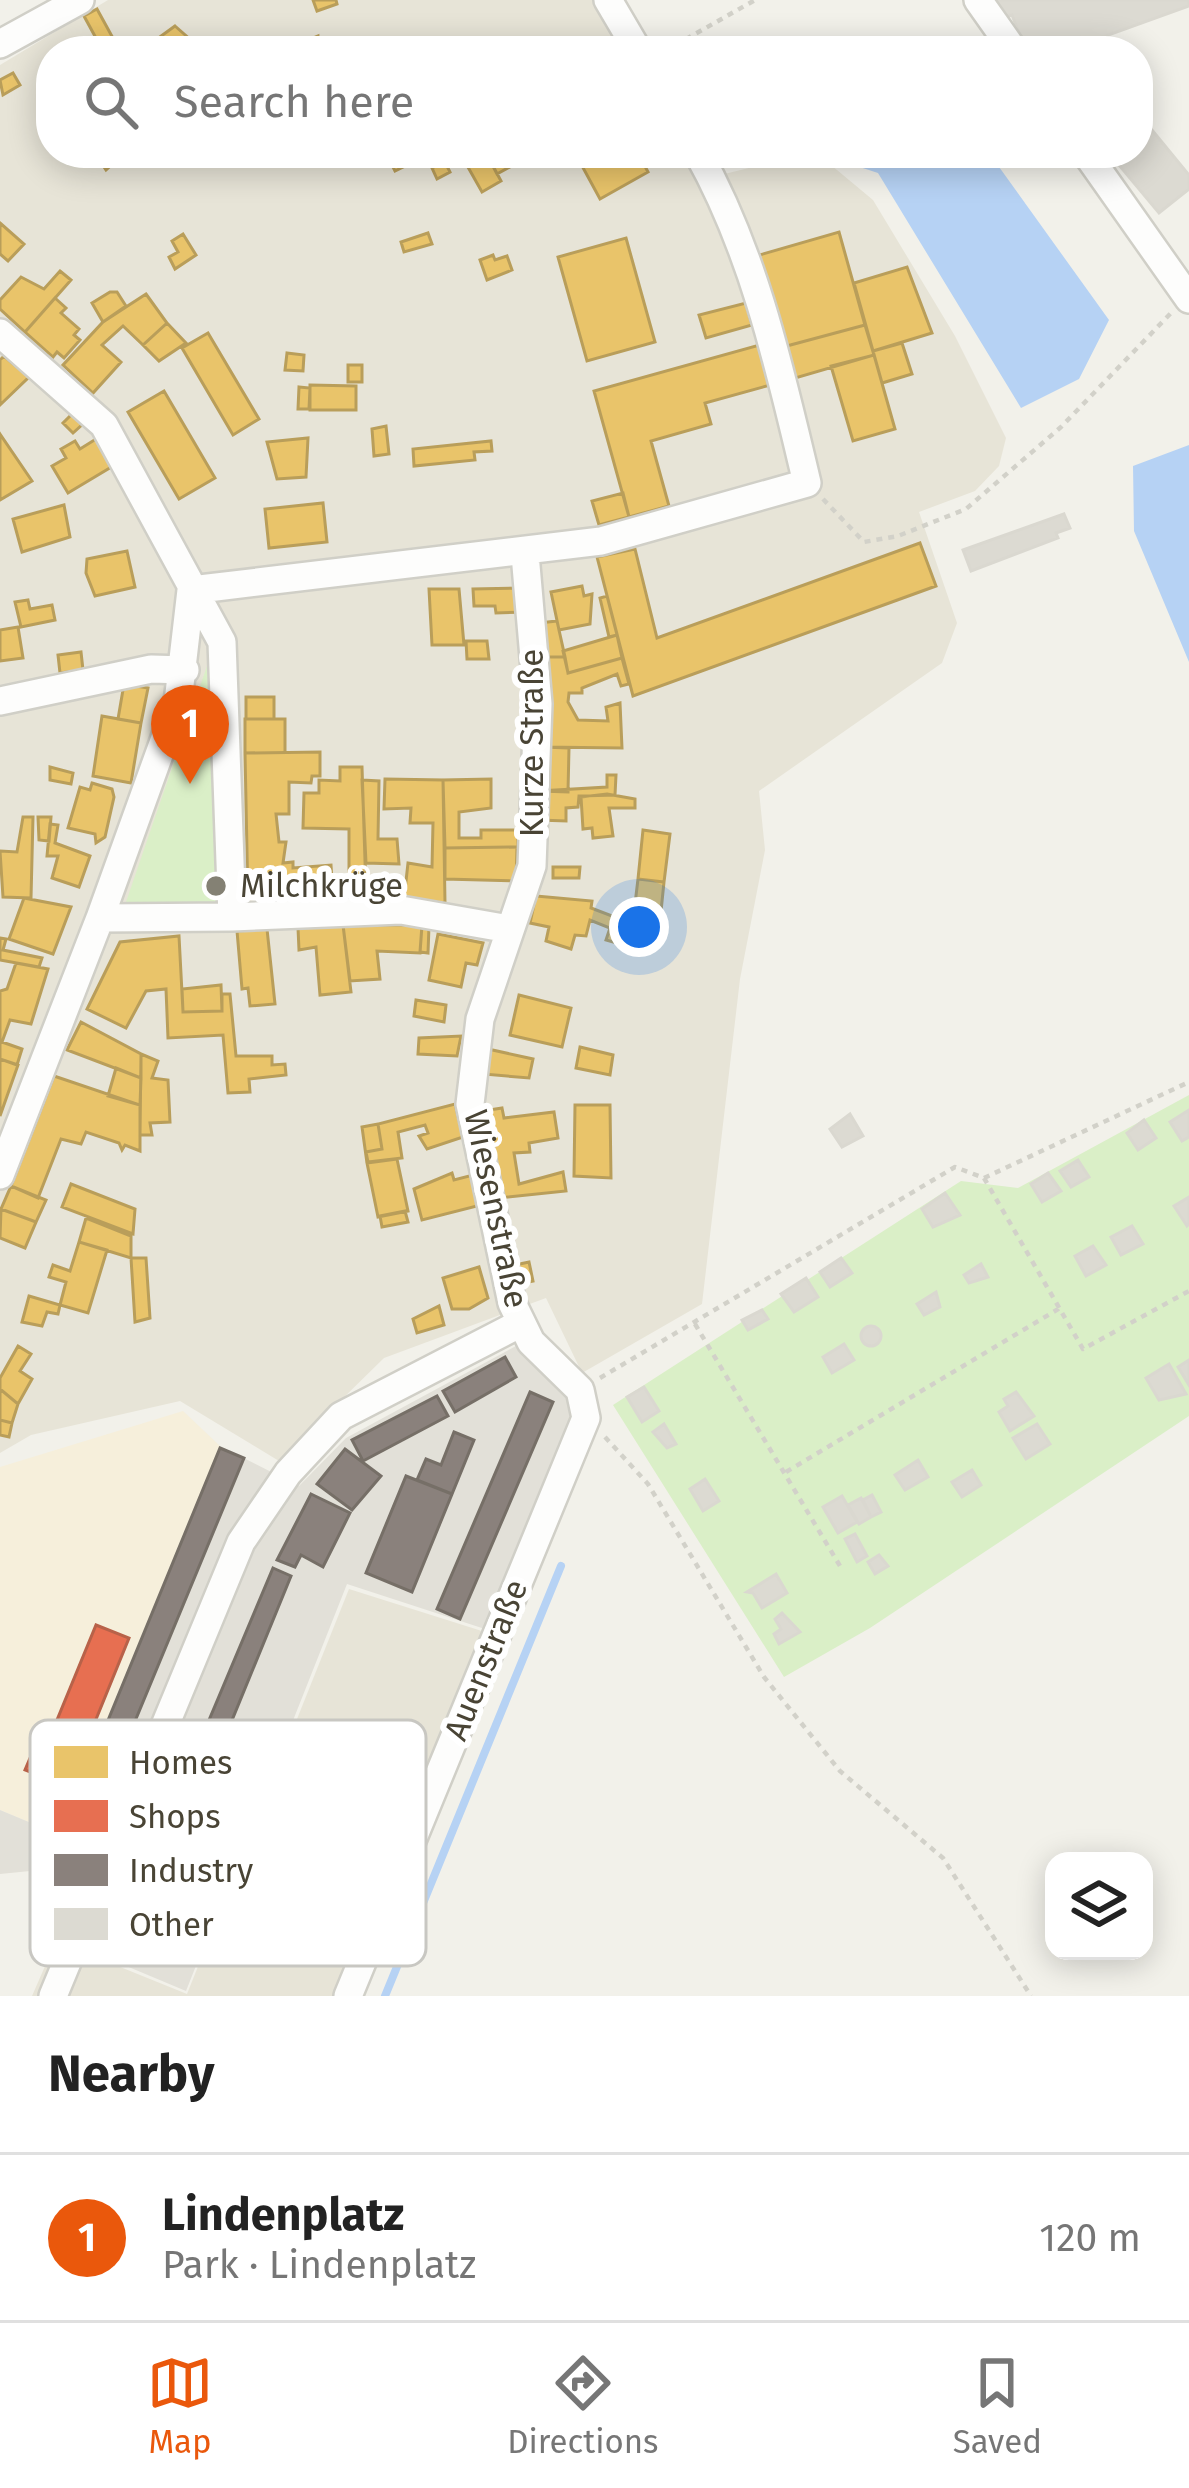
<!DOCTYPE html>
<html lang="en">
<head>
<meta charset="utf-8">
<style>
	body { margin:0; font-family:"Fira Sans",sans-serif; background:#f6f6f6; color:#222 }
	.controls { position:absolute; right:36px; bottom:36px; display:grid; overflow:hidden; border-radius:24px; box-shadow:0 6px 30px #0003 }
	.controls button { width:108px; height:108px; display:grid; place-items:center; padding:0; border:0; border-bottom:3px solid #e0e0e0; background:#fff; color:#222; font:60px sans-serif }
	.you { position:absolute; left:639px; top:927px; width:42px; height:42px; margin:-30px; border:9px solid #fff; border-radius:50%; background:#1a73e8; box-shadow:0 0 0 18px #1a73e833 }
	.badge { display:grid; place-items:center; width:78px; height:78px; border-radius:50%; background:#ea580c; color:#fff; font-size:39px; font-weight:700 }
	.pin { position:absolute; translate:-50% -99px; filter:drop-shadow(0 3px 6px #0008) }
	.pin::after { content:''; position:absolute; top:63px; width:42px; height:36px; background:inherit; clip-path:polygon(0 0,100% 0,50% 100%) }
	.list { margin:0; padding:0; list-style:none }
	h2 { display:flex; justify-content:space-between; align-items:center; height:156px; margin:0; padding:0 48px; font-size:51px }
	h2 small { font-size:39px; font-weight:400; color:#767676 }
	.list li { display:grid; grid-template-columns:78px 1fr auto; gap:36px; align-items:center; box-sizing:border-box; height:168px; padding:0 48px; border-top:3px solid #e0e0e0 }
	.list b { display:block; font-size:45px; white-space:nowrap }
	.list p { margin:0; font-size:39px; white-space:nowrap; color:#767676 }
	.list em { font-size:39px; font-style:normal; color:#767676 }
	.icon { flex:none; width:66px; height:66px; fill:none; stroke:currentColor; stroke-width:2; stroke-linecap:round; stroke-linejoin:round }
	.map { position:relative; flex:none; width:1189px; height:1996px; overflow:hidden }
	.search { position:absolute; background:#fff; box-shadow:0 6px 30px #0003; left:36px; right:36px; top:36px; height:132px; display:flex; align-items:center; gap:30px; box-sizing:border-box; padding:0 42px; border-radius:48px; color:#767676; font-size:45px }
	.sheet { height:324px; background:#fff }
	nav { display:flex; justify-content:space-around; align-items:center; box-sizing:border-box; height:168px; border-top:3px solid #e0e0e0; background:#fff; font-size:33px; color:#767676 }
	nav a { display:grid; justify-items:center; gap:6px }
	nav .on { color:#ea580c }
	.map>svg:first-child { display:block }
	.residential { fill:#e7e4d7 }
	.commercial { fill:#f6efdb }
	.industrial { fill:#e2e0d8 }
	.green { fill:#daefc7 }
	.water { fill:#b6d2f4 }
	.homes { fill:#e9c46a; stroke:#b99e5a; stroke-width:3 }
	.shops { fill:#e76f51; stroke:#b86249; stroke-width:3 }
	.industry { fill:#8a817c; stroke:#766f67; stroke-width:3 }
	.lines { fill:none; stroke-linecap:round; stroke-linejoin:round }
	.stream { stroke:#b6d2f4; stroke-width:8 }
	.building { fill:#dcdad2; stroke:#dad8d0; stroke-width:3 }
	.minor-casing { stroke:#d0cfc7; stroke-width:32 }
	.path { stroke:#d2d1c9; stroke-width:4.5; stroke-dasharray:6 6; stroke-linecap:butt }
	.minor { stroke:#fdfdfc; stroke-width:27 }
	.poi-dot { fill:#848174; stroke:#fff; stroke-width:4.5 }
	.labels { text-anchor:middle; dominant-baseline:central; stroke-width:12; stroke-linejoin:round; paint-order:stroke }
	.street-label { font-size:33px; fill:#494435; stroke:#fff }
	.poi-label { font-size:33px; fill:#494435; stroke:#fff; text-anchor:start }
	.key { fill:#fff; stroke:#c8c7c2; stroke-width:3 }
	.key-label { font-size:33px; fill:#494435 }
</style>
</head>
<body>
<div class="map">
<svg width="1189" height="1996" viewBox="0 0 1189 1996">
	<rect width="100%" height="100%" fill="#f2f1ea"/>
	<path class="residential" d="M108,0h485l30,51h-572v102h633l16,27 85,-21 46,6 42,35 82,136 51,102 -7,28 -24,25 -56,21 38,111 -15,40 -183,128 6,59 -25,129 -38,325 -120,69 -36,-75 -162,60 -105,103 -99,-60 -149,34 -31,18v-1388z
		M349,1589l136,43 -150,364h-303l24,-55 131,53z"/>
	<path class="commercial" d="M183,1411l37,35 -161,389 -59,-25v-343z"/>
	<path class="industrial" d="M516,1346l52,49 4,25 -84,210 -141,-46 -161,407 -129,-54 33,-72 -90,9v-64l60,25 160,-389 79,40 47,-48z"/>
	<path class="green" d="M207,666l15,238 -96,-2z
		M1189,1095v321l-319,212 -86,49 -171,-272 348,-224 57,7z"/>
	<path class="water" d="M817,153h172l120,167 -30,59 -58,29 -143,-235z
		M1189,445v217l-55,-131 -1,-65z"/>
	<path class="homes" d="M313,0h23l1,4 -20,7z
		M97,9l23,42h-17l-19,-35z
		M175,26l26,23 -52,2 -3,-4z
		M318,36l1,14 -8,1 -5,-10z
		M13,73l7,12 -17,10 -3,-15z
		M95,153h17l6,6 -12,11z
		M399,153l6,13 -10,5 -7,-14z
		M460,153h26l15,28 -19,11z
		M486,153h49l-38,21z
		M575,153l18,4 45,-4 10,19 -48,27z
		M445,162l5,10 -13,7 -5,-11z
		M0,223l24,21 -16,17 -8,-7z
		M839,232l26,93 -82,22 -27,-91z
		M428,233l4,11 -28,8 -3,-10z
		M183,234l13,21 -21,14 -6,-12 9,-5 -6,-11z
		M626,238l29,104 -68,19 -29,-104z
		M493,255l2,5 12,-4 5,14 -25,10 -7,-20z
		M907,267l25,66 -59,18 -19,-68z
		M60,271l11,9 -46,52 -25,-23v-9l21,-23 23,12z
		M110,292h7l9,14 -23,16 -11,-19z
		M146,294l21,29 -24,22 -20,-19 -21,19 19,17 -28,31 -30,-28 40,-43z
		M55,298l11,10 -5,5 18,16 -5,6 6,5 -16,18 -7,-6 -4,5 -28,-25z
		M746,303l6,22 -46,13 -7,-23z
		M167,323l19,20 -27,18 -16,-16z
		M865,325l9,30 -82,24 -9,-32z
		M208,333l51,86 -26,16 -51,-87z
		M902,343l10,31 -30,9 -9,-32z
		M763,344l11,40 -69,19 6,21 -60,17 18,65 -40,11 -35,-126z
		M287,353l17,2 -1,16 -18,-1z
		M874,355l21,74 -42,12 -22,-75z
		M4,356l25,21 -29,28v-45z
		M348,365h14v17h-14z
		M310,385l46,1v24h-46z
		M299,387l11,1 -1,21h-11z
		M164,391l51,87 -36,21 -51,-87z
		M73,413l11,10 -11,10 -10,-10z
		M386,426l3,28 -15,2 -2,-27z
		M0,434l32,47 -32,19z
		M308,438l-2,39 -29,2 -10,-37z
		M96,439l17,27 -45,27 -16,-27 14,-8 -5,-9 14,-8 5,8z
		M491,441l1,10 -18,1 1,8 -61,6 -1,-17z
		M623,493l6,24 -30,8 -7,-24z
		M323,503l4,39 -58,6 -4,-39z
		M64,505l6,32 -48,15 -9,-33z
		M920,543l16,43 -303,110 -36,-139 38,-8 22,89z
		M127,551l8,36 -40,9 -9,-23 1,-14z
		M582,586l2,10 8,-2 -2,30 -31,6 -8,-38z
		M521,588l4,24 -29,1 -1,-7h-21l-1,-17z
		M429,589h30l5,56h-32z
		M607,596l10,39 -8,2 -9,-39z
		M28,600l2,9 22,-4 3,15 -34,7 -6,-25z
		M557,621l8,36h-20l-6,-34z
		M18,627l5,31 -23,3v-31z
		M617,635l5,23 -54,15 -5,-22z
		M466,641h21l2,18h-22z
		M81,652l2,18 -23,3 -2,-18z
		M540,657h25l3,16 54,-15 7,26 -8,2 -4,-12 -35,14v5h-13l-1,9 10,18 30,1 -2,-14 14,-4 2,45 -80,-1z
		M124,684l24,4 -7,35 -23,-4z
		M246,697h28v22h-28z
		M102,716l39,7 -10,60 -38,-7z
		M245,719h40v34h-40z
		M542,747l27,1 -1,44 -28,-1z
		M320,752v24h-8l-1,7 -22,-1v32h-13l3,28h7l-3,21 10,-1v6l38,-3 2,31 -85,5 -3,-148z
		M50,767l23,6 -2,11 -21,-4z
		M340,767h22l4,125 -17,1v-64l-46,-1 1,-35h15v-13l21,1z
		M607,775h9l-1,20 -36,1 -1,11 -12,1v13l-27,-1 1,-29 67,-4z
		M385,779l58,1 2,123 -41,-4 4,-36 24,4 1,-44h-23l1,-15 -27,1z
		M491,779v29l-32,4v26h22v-8h37v17l-73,1 -2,-68z
		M362,780l17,1 -1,58h19l2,25 -33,-1z
		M92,783l20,6 2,8 -9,40 -9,6 -1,-9 -27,-6 12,-41 10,3z
		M607,794l28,5v9h-26l4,28 -20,2 -1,-10 -9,1 -2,-32z
		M23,817h10l-2,81 -28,-1 -3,-46 17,1z
		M38,817h13l-2,24 -10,-1z
		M50,824l8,1 -3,18 35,13 -11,31 -27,-9 6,-22h-11z
		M643,830l27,4 -6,48 -26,-3z
		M517,847l-1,34 -71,-2v-31z
		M553,867h27l-1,11h-26z
		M638,879l26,3 -5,49 -27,-2z
		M536,896l56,5 -1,7 42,16 -2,23 -25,-7 4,-12 -20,-8 -4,16 -11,-1 -4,14 -25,-8 3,-14 -19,-4z
		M24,898l47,9 -18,47 -44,-15z
		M343,925l8,67 -31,3 -4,-48 -17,3 -1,-22z
		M343,925h79l-2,28 -43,-2 3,28 -30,2z
		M422,925l7,1 -1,27 -8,-1z
		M267,929l8,75 -25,2 -2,-18 -6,1 -5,-58z
		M438,934l45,9 -6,22 -11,-2 -5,24 -32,-7z
		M179,936l4,76 39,-1v-17h8l6,62h36v9l13,-1 1,11 -37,4 1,13 -22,1 -5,-58 -55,3 -2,-49 -20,2 -20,37 -39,-19 33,-67z
		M0,938l6,1 -3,11 39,8 -3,9 -39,-7z
		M16,963l32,6 -17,55 -21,-4 -8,22 20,7 -5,16 -17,-6v-68l7,-2z
		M221,985l1,26 -39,1 -1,-23z
		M519,995l52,13 -9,39 -52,-12z
		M416,1000l30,5 -2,17 -30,-6z
		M81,1022l60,32v24l-74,-28z
		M461,1036l-4,20 -39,-2 1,-16z
		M580,1047l33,8 -3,20 -34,-7z
		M488,1049l45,10 -4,19 -46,-4z
		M141,1054l17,7 -6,17 16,2 2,42 -20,1 2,12h-12z
		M0,1059l18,6 -18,51z
		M116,1068l25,10 -1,27 -32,-9z
		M54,1076l86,29v46l-15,-6 -3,5 -3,-7 -33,-11 -5,12 -20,-5 -23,59 -27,-12z
		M455,1104l8,33 -36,12 -8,-13 9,-3 -3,-8 -27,7 4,26 -34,4 -2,-10 16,-3 -4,-25z
		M575,1105h35l1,73 -37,-2z
		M502,1108l2,10 50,-6 4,26 -29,5 1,9 -16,1 5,31 44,-12 3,19 -67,7 -16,-87z
		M378,1124l4,25 -16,3 1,11 -5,-36z
		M397,1159l11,52 -30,6 -11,-54z
		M452,1173l2,7 19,-5 8,30 -59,15 -8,-31z
		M71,1184l64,25 -2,25 -71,-27z
		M11,1186l35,14 -10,22 -35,-13z
		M1,1209l35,13 -11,26 -25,-10z
		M405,1211l3,11 -26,5 -2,-11z
		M86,1218l45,18v22l-52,-16z
		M79,1242l28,8 -19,63 -28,-8 6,-23 -17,-5 4,-12 17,6z
		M131,1258h15l4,60 -15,4z
		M529,1262l4,19 -14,3 -4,-19z
		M479,1267l9,31 -19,11h-17l-9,-31z
		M29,1296l31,9 -2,9 -11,-2 -5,14 -20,-4z
		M439,1306l5,19 -27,8 -4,-14z
		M18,1346l13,8 -11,17 12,8 -14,25 -18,-15v-11z
		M0,1389l18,15 -6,19 -12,-3z
		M0,1420l12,3 -3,14 -9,-2z"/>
	<path class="shops" d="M96,1625l33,13 -39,96 -33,-14z
		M39,1737l49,20 -14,32 -49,-19z"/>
	<path class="industry" d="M505,1357l11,20 -61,35 -12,-21z
		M530,1392l23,10 -93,217 -23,-10z
		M437,1396l11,20 -85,45 -11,-21z
		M454,1432l20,8 -22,54 -35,-14 9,-21 15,6z
		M220,1448l24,10 -147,355 -23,-10z
		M345,1449l36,27 -29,34 -35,-26z
		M406,1476l46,18 -40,98 -46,-19z
		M311,1494l39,19 -27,54 -22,-12 -6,12 -18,-7z
		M273,1568l18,8 -72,176 -20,-8z"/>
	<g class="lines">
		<path class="stream" d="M385,1996l176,-430"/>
	</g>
	<path class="building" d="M987,0h202v6l-125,45h-38l-14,-36 -18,6z
		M1138,113l51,62v14l-30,24 -50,-60h29z
		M1064,514l6,14 -14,5 2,5 -87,33 -8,-21z
		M1189,1110v27l-7,4 -12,-19z
		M850,1114l13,22 -21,11 -12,-18z
		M1144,1120l12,18 -18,12 -11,-17z
		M1078,1160l11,17 -18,10 -11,-16z
		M1048,1173l13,18 -19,11 -11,-18z
		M945,1193l15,22 -27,12 -11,-18z
		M1189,1197v27l-2,2 -13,-20z
		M1132,1226l11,18 -22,11 -10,-18z
		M1093,1246l13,19 -20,11 -11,-20z
		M841,1258l11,15 -22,14 -10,-15z
		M981,1264l7,13 -19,6 -5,-8z
		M806,1278l12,19 -24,15 -13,-18z
		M936,1292l4,15 -16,8 -7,-11z
		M762,1310l6,9 -20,11 -6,-10z
		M861 1336a10 10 0 1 1 20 0a10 10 0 1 1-20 0Z
		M844,1344l10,16 -22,13 -9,-16z
		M1189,1360v25l-11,-18z
		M1169,1364l17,30 -27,6 -13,-22z
		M644,1387l15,24 -17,11 -15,-25z
		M1016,1392l18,24 -24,15 -11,-19 9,-6 -4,-7z
		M664,1424l12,20 -9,4 -14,-16z
		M1037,1424l13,20 -24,15 -13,-21z
		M918,1460l10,17 -23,13 -10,-15z
		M972,1470l9,15 -19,12 -10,-15z
		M705,1479l14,22 -16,10 -13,-22z
		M872,1495l9,17 -10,5 -8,-17z
		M842,1496l15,26 -19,11 -15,-26z
		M861,1498l10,19 -12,7 -11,-19z
		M855,1534l12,22 -10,6 -12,-23z
		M879,1555l9,11 -13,8 -7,-12z
		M776,1574l11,19 -25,15 -9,-15 -6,-1z
		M782,1613l18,19 -21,12 -5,-10 7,-5 -6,-10z"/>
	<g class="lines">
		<g class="minor-casing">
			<path id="minor" d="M608,0l30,51
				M978,0l36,51
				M0,44l80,-44
				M1086,153l103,146
				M0,333l104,92 118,217 10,275 -132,1 78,-216 13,-112
				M191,590l410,-49 206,-58c-27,-113 -52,-228 -109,-330
				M0,701l151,-32 34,1
				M232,917l169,-7 108,19
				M0,1175l100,-257
				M53,1996l188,-454 47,-69 53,-57 180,-93
				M348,1996l238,-578 -6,-28 -49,-48 -19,-39 -42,-199 10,-85 52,-153 6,-162 -13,-150"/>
		</g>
		<path class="path" d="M665,51l90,-51
			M823,499l41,43 34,-6 68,-27 95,-82 110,-114
			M984,1178l99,171 106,-58
			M695,1324l145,242
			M600,1378l355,-211 29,11 205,-96
			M605,1437l43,47 116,193 76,94 103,87 88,138
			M786,1472l274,-164"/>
		<use href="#minor" class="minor"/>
	</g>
	<circle class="poi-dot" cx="216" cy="886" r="12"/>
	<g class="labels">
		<g class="street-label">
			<text transform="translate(532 743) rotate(-90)">Kurze Straße</text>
			<text transform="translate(496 1209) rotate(78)">Wiesenstraße</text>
			<text transform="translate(486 1660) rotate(-68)">Auenstraße</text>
		</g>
		<g class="poi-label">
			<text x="240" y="886">Milchkrüge</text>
		</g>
	</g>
	<rect x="30" y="1720" width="396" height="246" rx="18" class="key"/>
	<rect x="54" y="1746" width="54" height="32" fill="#e9c46a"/>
	<rect x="54" y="1800" width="54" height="32" fill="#e76f51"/>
	<rect x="54" y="1854" width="54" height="32" fill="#8a817c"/>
	<rect x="54" y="1908" width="54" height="32" fill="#dcdad2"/>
	<g class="key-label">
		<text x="129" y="1774">Homes</text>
		<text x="129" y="1828">Shops</text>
		<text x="129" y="1882">Industry</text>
		<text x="129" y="1936">Other</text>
	</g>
</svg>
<div class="controls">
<button><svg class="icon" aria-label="layers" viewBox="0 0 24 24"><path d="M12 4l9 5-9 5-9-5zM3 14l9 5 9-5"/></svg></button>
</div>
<div class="you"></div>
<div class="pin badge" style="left:190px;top:784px">1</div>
<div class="search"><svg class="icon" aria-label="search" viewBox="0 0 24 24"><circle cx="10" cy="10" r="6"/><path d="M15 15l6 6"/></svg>Search here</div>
</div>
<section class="sheet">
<h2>Nearby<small></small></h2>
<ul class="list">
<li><span class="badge">1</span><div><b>Lindenplatz</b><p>Park · Lindenplatz</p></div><em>120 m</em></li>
</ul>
</section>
<nav>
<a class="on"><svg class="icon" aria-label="map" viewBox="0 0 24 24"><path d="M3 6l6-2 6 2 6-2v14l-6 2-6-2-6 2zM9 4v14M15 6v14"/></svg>Map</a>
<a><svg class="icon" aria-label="directions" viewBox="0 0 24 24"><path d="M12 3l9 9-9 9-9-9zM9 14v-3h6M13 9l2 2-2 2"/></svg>Directions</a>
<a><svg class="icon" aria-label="saved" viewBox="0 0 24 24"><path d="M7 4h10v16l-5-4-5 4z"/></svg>Saved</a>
</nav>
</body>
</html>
